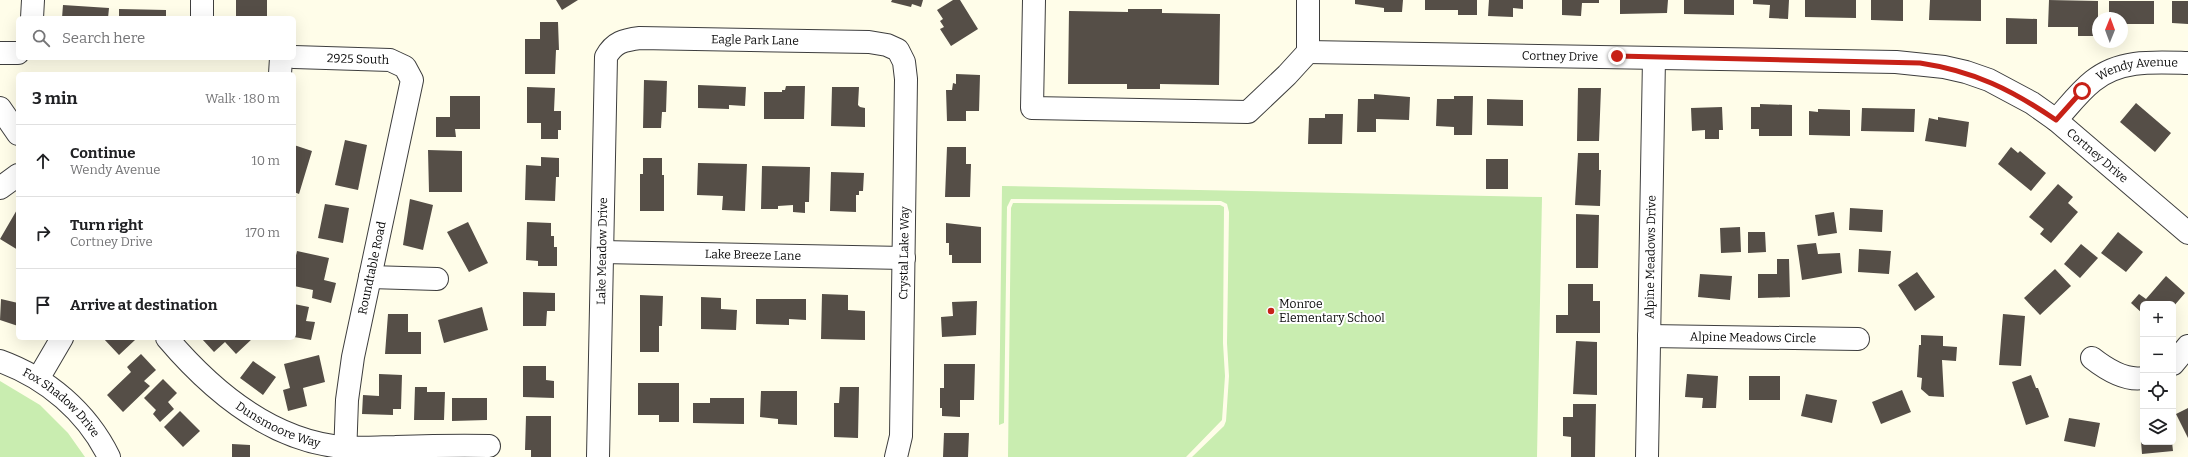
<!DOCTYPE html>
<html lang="en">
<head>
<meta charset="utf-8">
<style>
	body { margin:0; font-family:Bitter,serif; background:#f2f2f2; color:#202124 }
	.controls { position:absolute; right:12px; bottom:12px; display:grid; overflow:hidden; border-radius:6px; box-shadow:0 4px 16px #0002 }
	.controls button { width:36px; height:36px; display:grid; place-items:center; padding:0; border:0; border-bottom:1px solid #e0e0e0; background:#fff; color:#202124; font:20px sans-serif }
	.compass { position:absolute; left:2092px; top:12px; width:36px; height:36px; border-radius:50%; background:#fff; box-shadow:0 4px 16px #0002; rotate:1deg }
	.stop { position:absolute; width:12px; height:12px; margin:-9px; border:3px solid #c72117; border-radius:50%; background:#fff }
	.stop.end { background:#c72117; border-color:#fff; box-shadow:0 1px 4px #0008 }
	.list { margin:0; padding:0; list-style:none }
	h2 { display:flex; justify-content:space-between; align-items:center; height:52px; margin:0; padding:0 16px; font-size:17px }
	h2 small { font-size:13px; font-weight:400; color:#757577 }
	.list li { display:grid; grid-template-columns:26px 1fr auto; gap:12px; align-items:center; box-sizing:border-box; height:72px; padding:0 16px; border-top:1px solid #e0e0e0 }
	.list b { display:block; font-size:15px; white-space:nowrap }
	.list p { margin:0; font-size:13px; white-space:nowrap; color:#757577 }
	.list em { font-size:13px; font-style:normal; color:#757577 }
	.icon { flex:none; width:22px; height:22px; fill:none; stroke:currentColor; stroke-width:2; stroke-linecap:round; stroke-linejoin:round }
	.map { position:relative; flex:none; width:2188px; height:457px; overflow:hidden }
	.search { position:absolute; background:#fff; box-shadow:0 4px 16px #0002; left:16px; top:16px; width:280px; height:44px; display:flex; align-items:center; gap:10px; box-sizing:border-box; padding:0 14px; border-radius:6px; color:#757577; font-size:15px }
	.panel { position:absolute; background:#fff; box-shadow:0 4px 16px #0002; left:16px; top:72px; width:280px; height:268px; border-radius:6px }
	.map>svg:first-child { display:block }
	.green { fill:#c9edb0 }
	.building { fill:#554e47 }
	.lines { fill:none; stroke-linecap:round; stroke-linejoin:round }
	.minor-casing { stroke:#3e3e3e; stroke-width:24 }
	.minor { stroke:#fff; stroke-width:22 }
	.route { stroke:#c72117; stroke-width:5 }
	.poi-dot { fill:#c72117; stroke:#fff; stroke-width:1.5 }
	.labels { text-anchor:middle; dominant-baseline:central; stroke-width:4; stroke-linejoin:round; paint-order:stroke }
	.street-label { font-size:12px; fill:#0b0b0b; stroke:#fff }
	.poi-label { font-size:12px; fill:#0b0b0b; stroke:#fff; text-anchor:start }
</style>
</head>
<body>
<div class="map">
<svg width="2188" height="457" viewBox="0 0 2188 457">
	<rect width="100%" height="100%" fill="#fffde9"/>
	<path class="green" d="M1002,186l540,11 -5,260h-345l32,-31 2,-5 3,-45 -2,-33 2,-131 -2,-8 -6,-3 -210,-2 -4,8 -3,216 -5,2z
		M1013,203l207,2 4,2 -1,136 2,33 -3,44 -36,37h-178l3,-249z
		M0,381l40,24 28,28 17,24h-85z"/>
	<path class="building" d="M236,0h31v18h-31z
		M556,0h22l-16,10z
		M892,0h31l-2,7 -9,-3 -1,3 -20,-5z
		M953,0h7l18,29 -27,17 -11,-17 4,-2 -4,-6 3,-2 -6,-9z
		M1355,0h48l-1,12h-18v-4l-29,-4z
		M1425,0h52v15h-19v-5h-33z
		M1489,0h34v9l-10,-1v9l-25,-1z
		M1562,0h37v3h-17l-1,13 -19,-1z
		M1620,0h48l-1,13 -47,1z
		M1684,0h50v15l-50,-1z
		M1753,0h36l-1,19 -19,-1 1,-13 -17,-1z
		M1805,0h51v18l-51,-1z
		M1871,0h32v21l-32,-1z
		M1930,0h51v21l-52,-1z
		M2049,0l49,1v35h-20v-9h-30z
		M2109,1h45v23h-32v-6h-13z
		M2172,1h16v23l-16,-1z
		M63,5l46,3 -1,10h-46z
		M119,9l47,1v8h-47z
		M1128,9h34v4l58,1 -1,71 -59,-1v5h-33v-5h-59l1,-73 59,1z
		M2006,18l31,1v25h-31z
		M540,22h18l1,28h-3l-1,24h-30v-35h15z
		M956,74l24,1 -1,36h-13v10h-19l-1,-31h6l1,-7 3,1z
		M644,80l23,1 -1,31h-4l-1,16h-18z
		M698,85l48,2 -1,19 -16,-1v4l-31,-1z
		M786,86h19l-1,33h-40v-27h18v-2h3z
		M527,87l28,1 -1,23h7v19h-3v9h-17v-16h-14z
		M832,87h27l-1,18 2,2 5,1v19l-34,-1z
		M1578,88h23l-2,53h-22z
		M1374,94l36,3 -1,23 -33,-1v13h-19l1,-33h16z
		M450,96h30v33h-25l1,8h-20v-20h14z
		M1454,96h19l-1,39h-18v-8l-18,-1 1,-27h17z
		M1487,99l36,1v26l-36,-1z
		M2136,103l35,30 -16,19 -35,-30z
		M1760,104l32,1v31h-33v-7h-8v-22h9z
		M1722,107l1,23h-4v9h-14v-9l-13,1 -1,-23z
		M1862,108l53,1 -1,23 -53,-1z
		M1818,109l32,1v26l-41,-1v-24l9,1z
		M1325,114h18l-1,30h-34l1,-26h16z
		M1938,117l31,5 -3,25 -41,-6 4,-23 9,2z
		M345,140l22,5 -9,45 -23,-5z
		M294,145l18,6 -13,43 -5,-2z
		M947,147h19v17h5l-1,33h-25z
		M2011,147l7,6 2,-2 26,22 -15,18 -33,-27z
		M428,150l34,1v41h-33z
		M1578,153h21v17h2l-1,36 -25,-1z
		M541,157l18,1v19h-3l-1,24 -30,-1 1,-35 15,1z
		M643,158h19v17h2v36h-24v-37h3z
		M1486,159h22v30h-22z
		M698,163l49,1 -2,47 -23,-1 1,-14 -26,-1z
		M762,166l48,1 -1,35h-4v11l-12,-1v-7l-15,1v3h-17z
		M831,172l33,1 -1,18h-4v4h-3v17l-26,-1z
		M2058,184l15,13 -5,6 10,9 -27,31 -11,-9 4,-5 -15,-12z
		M410,199l23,6 -10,45 -20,-5z
		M325,204l24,4 -6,35 -25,-5z
		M18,208v42l-18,-11z
		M1850,208l33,2 -1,22 -33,-2z
		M1834,212l3,21 -19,3 -3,-21z
		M1576,214l23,1 -1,53h-22z
		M468,222l20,41 -19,9 -22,-40z
		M527,222l24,1v13h3v11h3v19h-19v-5l-12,-1z
		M946,223l35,4v36h-29v-8h-3v-12h-3z
		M1740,227l1,25 -20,1 -1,-25z
		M1748,232h17l1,20 -18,1z
		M2118,232l25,20 -17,20 -25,-19z
		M1816,243l2,11 22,-1 2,20 -40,7 -5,-35z
		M2081,244l17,14 -18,20 -16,-14z
		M1859,249l32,2 -2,23 -31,-2z
		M297,251l32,7 -5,22 12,3 -5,20 -19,-5 1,-8 -19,-4v-22z
		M1777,259h12l1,38 -32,1v-24h19z
		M2055,269l16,17 -31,29 -16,-17z
		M1917,272l18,25 -20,14 -17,-26z
		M1700,274l32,2 -2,24 -32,-3z
		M2166,276l19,17 -12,14v-3h-30v10l-12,-11 8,-9 7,5z
		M1568,284h25v17h7v32h-44v-18h12z
		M523,292l32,1v18h-8l-1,15h-23z
		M822,294l26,1v15l17,1v29l-44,-1z
		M640,295l23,1 -1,30h-3v26h-19z
		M701,297l20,1v11l16,1 -1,20 -35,-1z
		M1,299l17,4v23l-18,-6z
		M756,299h50v21l-17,-1v6l-33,-1z
		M977,301l-1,34 -34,2 -1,-20 12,-1 -1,-14z
		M294,304l15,3 -3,14 9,1 -4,18 -17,-3z
		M482,307l6,23 -44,13 -6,-23z
		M388,314h20v18h13v22h-36z
		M2003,314l22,2 -4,50 -22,-1z
		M1921,335l22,1v10l14,1 -1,14 -14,-1 2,37 -15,-1 -8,-7 1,-11 -5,-1 2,-32h2z
		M103,338h30l2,2 -16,15z
		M253,338l-17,16 -11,-12 -11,10 -12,-13z
		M1576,341l21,1v53l-24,-1z
		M141,354l15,16 -12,11 6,5 -27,26 -16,-17 24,-23 -4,-5z
		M319,355l6,27 -22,6 4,18 -19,5 -5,-21 7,-2 -6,-24z
		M253,361l23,16 -13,18 -23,-17z
		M944,364h31l-1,36h-14v17l-18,-1v-8h-2v-20h4z
		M523,366h23v14l8,1v17l-31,-1z
		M379,374l23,1 -1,34h-8v6l-31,-1 1,-19 16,1z
		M1687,374l31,2 -2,32h-14l1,-10 -18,-1z
		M2031,375l5,13h2l11,29 -23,8 -14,-43z
		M1749,376h31v24h-31z
		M163,379l14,14 -9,9 6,7 -14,13 -7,-8 3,-4 -12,-12z
		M638,383h41v39h-20v-7h-21z
		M415,387h12v5h18l-1,28h-30z
		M840,387h19l-1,51 -24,-1v-34h5z
		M1902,390l9,22 -30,12 -9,-22z
		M761,391h36v34l-19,-1v-5l-18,-2z
		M1806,394l31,6 -5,23 -31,-7z
		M452,398h35v22l-35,1z
		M710,398h34v26l-51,-1v-20h17z
		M1573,404h23l-1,53h-24v-20l-8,-1v-19h10z
		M2188,408v30l-12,-24z
		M180,411l20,20 -17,16 -19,-20z
		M526,416h25v41h-20v-7h-6z
		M2069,418l31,5 -5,24 -31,-6z
		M2140,428h3v14h29l1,9 -31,3z
		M944,433h25l-1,24h-25z
		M232,444l18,1v12h-18z"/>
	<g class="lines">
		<g class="minor-casing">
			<g id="minor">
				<path d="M1034,0l-2,108 216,4 39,-37 21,-23"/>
				<path d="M32,18l1,-18"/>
				<path d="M202,18v-18"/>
				<path id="s1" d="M1308,52l588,10 48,5 22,5 23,8 43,23 24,17 132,113"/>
				<path d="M1308,52v-52"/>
				<path d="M0,53h18"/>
				<path id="s2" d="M294,57l96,3 15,7 7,13 -59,277 -6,43 -2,57"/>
				<path d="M280,74l1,-16"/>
				<path d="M0,108l18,26"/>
				<path id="s3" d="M2056,120c12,-13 23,-28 37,-39 27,-22 62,-19 95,-18"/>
				<path d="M0,188l18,-13"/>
				<path id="s4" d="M602,252l302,6"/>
				<path d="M370,277l67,2"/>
				<path id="s5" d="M1649,336l209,3"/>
				<path id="s6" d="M167,338c45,53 105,103 176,109 17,2 35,0 52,0 31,-1 63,-2 94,-1"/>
				<path d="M2092,358c14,11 33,23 51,20"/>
				<path id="s7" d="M0,361c47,17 87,51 109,96"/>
				<path d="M2173,364l15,-18"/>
				<path d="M38,379l24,-41"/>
				<path id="s8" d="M598,457l8,-400c8,-15 18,-17 34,-19l229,4 18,3 11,5 6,12 2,17 -5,357 -5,21"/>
				<path id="s9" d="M1647,457l7,-399"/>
			</g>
		</g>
		<use href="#minor" class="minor"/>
	</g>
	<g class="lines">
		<path class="route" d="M1617,56l303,7c54,8 92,27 136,57l26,-29"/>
	</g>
	<circle class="poi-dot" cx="1271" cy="311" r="4"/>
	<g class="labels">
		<g class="street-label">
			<text stroke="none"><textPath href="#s8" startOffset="556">Eagle Park Lane</textPath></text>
			<text stroke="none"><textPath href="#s1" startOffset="252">Cortney Drive</textPath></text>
			<text stroke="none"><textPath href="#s2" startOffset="64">2925 South</textPath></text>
			<text stroke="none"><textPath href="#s3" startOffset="101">Wendy Avenue</textPath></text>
			<text stroke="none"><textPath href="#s1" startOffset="816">Cortney Drive</textPath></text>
			<text stroke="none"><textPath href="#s8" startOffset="206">Lake Meadow Drive</textPath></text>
			<text transform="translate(904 253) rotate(-89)">Crystal Lake Way</text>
			<text stroke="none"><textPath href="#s4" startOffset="151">Lake Breeze Lane</textPath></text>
			<text stroke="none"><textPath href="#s9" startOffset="200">Alpine Meadows Drive</textPath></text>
			<text transform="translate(372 268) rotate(-78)">Roundtable Road</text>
			<text stroke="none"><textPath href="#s5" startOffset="104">Alpine Meadows Circle</textPath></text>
			<text stroke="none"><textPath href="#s7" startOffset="75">Fox Shadow Drive</textPath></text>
			<text stroke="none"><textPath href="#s6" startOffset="143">Dunsmoore Way</textPath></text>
		</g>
		<g class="poi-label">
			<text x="1279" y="304">Monroe<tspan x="1279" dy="14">Elementary School</tspan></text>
		</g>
	</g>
</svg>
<div class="controls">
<button>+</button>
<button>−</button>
<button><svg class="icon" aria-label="locate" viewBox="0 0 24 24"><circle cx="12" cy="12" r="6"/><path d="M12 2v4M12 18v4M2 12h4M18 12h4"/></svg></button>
<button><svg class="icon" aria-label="layers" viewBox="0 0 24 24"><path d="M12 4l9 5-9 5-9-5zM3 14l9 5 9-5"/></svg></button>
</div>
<svg class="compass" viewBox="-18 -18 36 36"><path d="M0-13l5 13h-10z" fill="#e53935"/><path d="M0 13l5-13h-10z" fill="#757577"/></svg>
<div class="stop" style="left:2082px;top:91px"></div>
<div class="stop end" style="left:1617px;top:56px"></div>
<div class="search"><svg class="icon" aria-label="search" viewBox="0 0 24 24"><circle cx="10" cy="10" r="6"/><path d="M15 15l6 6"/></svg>Search here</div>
<section class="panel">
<h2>3 min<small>Walk · 180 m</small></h2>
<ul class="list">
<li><svg class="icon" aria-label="ahead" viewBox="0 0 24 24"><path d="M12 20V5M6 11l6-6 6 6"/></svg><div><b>Continue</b><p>Wendy Avenue</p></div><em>10 m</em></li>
<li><svg class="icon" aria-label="right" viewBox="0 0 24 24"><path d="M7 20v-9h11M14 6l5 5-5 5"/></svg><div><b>Turn right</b><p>Cortney Drive</p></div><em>170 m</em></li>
<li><svg class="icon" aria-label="arrive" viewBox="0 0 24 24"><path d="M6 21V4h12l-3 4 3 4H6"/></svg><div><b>Arrive at destination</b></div></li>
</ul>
</section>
</div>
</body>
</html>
